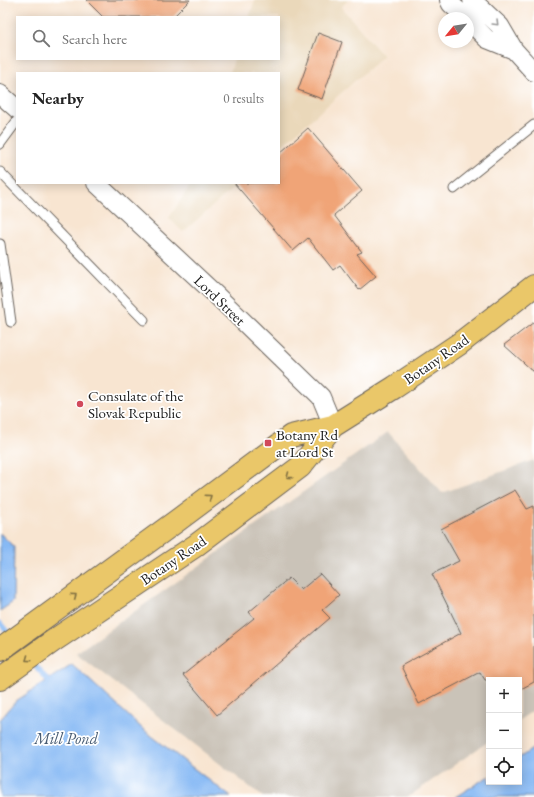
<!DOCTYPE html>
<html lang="en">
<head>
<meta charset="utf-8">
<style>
	body { margin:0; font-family:"EB Garamond",serif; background:#f6f6f6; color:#222 }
	.controls { position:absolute; right:12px; bottom:12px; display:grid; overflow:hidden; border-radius:0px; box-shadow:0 2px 10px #0003 }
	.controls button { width:36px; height:36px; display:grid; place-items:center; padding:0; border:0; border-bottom:1px solid #e0e0e0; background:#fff; color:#222; font:20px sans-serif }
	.compass { position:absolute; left:438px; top:12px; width:36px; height:36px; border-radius:50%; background:#fff; box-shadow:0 2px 10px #0003; rotate:240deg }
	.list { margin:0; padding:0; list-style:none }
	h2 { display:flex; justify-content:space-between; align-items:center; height:52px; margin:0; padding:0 16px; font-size:17px }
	h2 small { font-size:13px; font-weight:400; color:#767676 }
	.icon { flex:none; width:22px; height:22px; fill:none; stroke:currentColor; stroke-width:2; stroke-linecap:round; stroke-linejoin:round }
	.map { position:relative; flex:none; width:534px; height:797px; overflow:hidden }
	.search { position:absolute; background:#fff; box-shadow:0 2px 10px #0003; left:16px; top:16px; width:264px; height:44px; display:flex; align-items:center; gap:10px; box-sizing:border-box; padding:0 14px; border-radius:0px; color:#767676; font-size:15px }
	.panel { position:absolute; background:#fff; box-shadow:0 2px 10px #0003; left:16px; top:72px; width:264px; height:112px; border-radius:0px }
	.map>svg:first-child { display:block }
	.built { fill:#ead8ba }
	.industrial { fill:#cac3b8 }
	.water { fill:#87b9f4; stroke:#526a88 }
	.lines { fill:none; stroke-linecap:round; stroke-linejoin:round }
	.stream { stroke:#87b9f4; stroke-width:5 }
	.building { fill:#f0a477 }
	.service-casing { stroke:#69625b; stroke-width:11 }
	.minor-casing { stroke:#69625b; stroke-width:20 }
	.primary-casing { stroke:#69625b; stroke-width:24 }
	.service { stroke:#fff; stroke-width:9 }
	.minor { stroke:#fff; stroke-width:18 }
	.primary { stroke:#eac769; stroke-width:22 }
	.oneway { stroke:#999 }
	.oneway2 { stroke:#837242 }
	.poi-dot { fill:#d1495b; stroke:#fff; stroke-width:1.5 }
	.labels { text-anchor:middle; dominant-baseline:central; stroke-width:3.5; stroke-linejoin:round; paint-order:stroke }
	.street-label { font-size:15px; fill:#1c1c1c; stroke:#fff }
	.poi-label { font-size:15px; fill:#1c1c1c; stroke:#fff; text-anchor:start }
	.water-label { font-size:16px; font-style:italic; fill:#475b72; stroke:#fff }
</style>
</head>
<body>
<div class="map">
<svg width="534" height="797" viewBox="0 0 534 797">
	<rect width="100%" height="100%" fill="#fff"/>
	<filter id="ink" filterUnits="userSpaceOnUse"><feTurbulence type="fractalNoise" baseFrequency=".025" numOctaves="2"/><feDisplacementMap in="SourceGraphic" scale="8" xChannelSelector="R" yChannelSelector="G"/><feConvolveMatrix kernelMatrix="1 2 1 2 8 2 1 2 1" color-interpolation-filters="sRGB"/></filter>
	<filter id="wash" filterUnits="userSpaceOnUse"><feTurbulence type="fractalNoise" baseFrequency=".012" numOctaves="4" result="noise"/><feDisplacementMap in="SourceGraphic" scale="16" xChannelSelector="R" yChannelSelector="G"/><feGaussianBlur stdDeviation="0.9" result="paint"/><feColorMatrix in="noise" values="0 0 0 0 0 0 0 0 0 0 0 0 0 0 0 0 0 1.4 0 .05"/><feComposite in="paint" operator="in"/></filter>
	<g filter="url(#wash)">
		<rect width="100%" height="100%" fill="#f8e5d1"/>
		<path class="built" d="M255,0h93l-7,7 42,49 -104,92v-75h-49l4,-14h45v-42h-30z
			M190,183h49l-56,49 -14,-14 18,-28z"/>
		<path class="industrial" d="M388,432l54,61 92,-33v250l-15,10v-40h-30v61l-81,56h-145l-187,-144z"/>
		<path class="water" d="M0,533l14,14 -1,55 -13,9z
			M72,664l72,66 87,67h-231v-77l16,-19z
			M534,748v49h-79l34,-21v6h30v-24z"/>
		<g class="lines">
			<path class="stream" d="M0,623l11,13
				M32,662l20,23"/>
		</g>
		<g id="blocks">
			<path class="building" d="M86,0h104l-17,17h-70z
				M318,33l24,9 -20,57 -24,-9z
				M308,128l54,63 -28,24 28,37 -5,2 19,22 -17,14 -19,-25 -7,5 -25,-32 -15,13 -59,-68h45v-29z
				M534,322v50l-30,-27z
				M515,490l12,19 7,-3v176l-15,8v-10h-34l-5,-8 -61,32 -18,-38 60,-33 -29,-59 27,-13 -18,-32z
				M320,574l19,21 -17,15 8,8 -113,97 -34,-40 71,-57 -5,-6 40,-34 12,12z"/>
		</g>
	</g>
	<g filter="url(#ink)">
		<use href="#blocks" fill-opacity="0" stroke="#69625b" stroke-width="1"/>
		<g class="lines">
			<g class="service-casing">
				<path id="service" d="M0,144l17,-23
					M0,172l144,148
					M454,189l80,-64
					M0,244l11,78"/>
			</g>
			<g class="minor-casing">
				<path id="minor" d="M449,0l2,4 15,14
					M472,0l28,26 14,24 20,22
					M468,20l19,19 27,11
					M0,94l17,15
					M96,183l120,112 105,102 12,29"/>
			</g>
			<g class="primary-casing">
				<path id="primary" d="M0,650l178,-130 113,-84 42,-10 62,-39 64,-43 75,-58
					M0,679l56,-40 139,-93 105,-79 33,-41"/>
			</g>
			<use href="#service" class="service"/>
			<use href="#minor" class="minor"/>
			<use href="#primary" class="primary"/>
		</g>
		<defs><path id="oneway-chevron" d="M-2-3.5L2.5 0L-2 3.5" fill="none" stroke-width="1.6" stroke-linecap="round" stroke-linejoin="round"/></defs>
		<use class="oneway" href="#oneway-chevron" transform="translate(496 23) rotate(45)"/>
		<g class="oneway2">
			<use href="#oneway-chevron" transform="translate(289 476) rotate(143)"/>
			<use href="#oneway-chevron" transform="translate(209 497) rotate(-37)"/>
			<use href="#oneway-chevron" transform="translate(74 596) rotate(-36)"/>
			<use href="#oneway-chevron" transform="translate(28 659) rotate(144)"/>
		</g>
	</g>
	<g class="poi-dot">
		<circle cx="80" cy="404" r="4"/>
		<rect x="264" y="439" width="8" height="8" rx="2"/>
	</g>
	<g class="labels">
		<g class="street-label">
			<text transform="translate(220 300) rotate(44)">Lord Street</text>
			<text transform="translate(436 359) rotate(-35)">Botany Road</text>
			<text transform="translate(173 560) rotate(-34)">Botany Road</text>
		</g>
		<g class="poi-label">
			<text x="88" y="395">Consulate of the<tspan x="88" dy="17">Slovak Republic</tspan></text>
			<text x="276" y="434">Botany Rd<tspan x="276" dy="17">at Lord St</tspan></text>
		</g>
		<g class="water-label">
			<text x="66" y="738">Mill Pond</text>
		</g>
	</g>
</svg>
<div class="controls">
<button>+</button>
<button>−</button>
<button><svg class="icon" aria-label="locate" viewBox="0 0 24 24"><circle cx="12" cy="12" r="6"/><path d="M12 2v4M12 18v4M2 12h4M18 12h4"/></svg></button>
</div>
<svg class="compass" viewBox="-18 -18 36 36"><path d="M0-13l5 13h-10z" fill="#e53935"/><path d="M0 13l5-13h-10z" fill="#767676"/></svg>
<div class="search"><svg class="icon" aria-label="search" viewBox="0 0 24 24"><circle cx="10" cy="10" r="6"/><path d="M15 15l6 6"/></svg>Search here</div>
<section class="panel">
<h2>Nearby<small>0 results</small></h2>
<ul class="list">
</ul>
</section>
</div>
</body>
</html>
